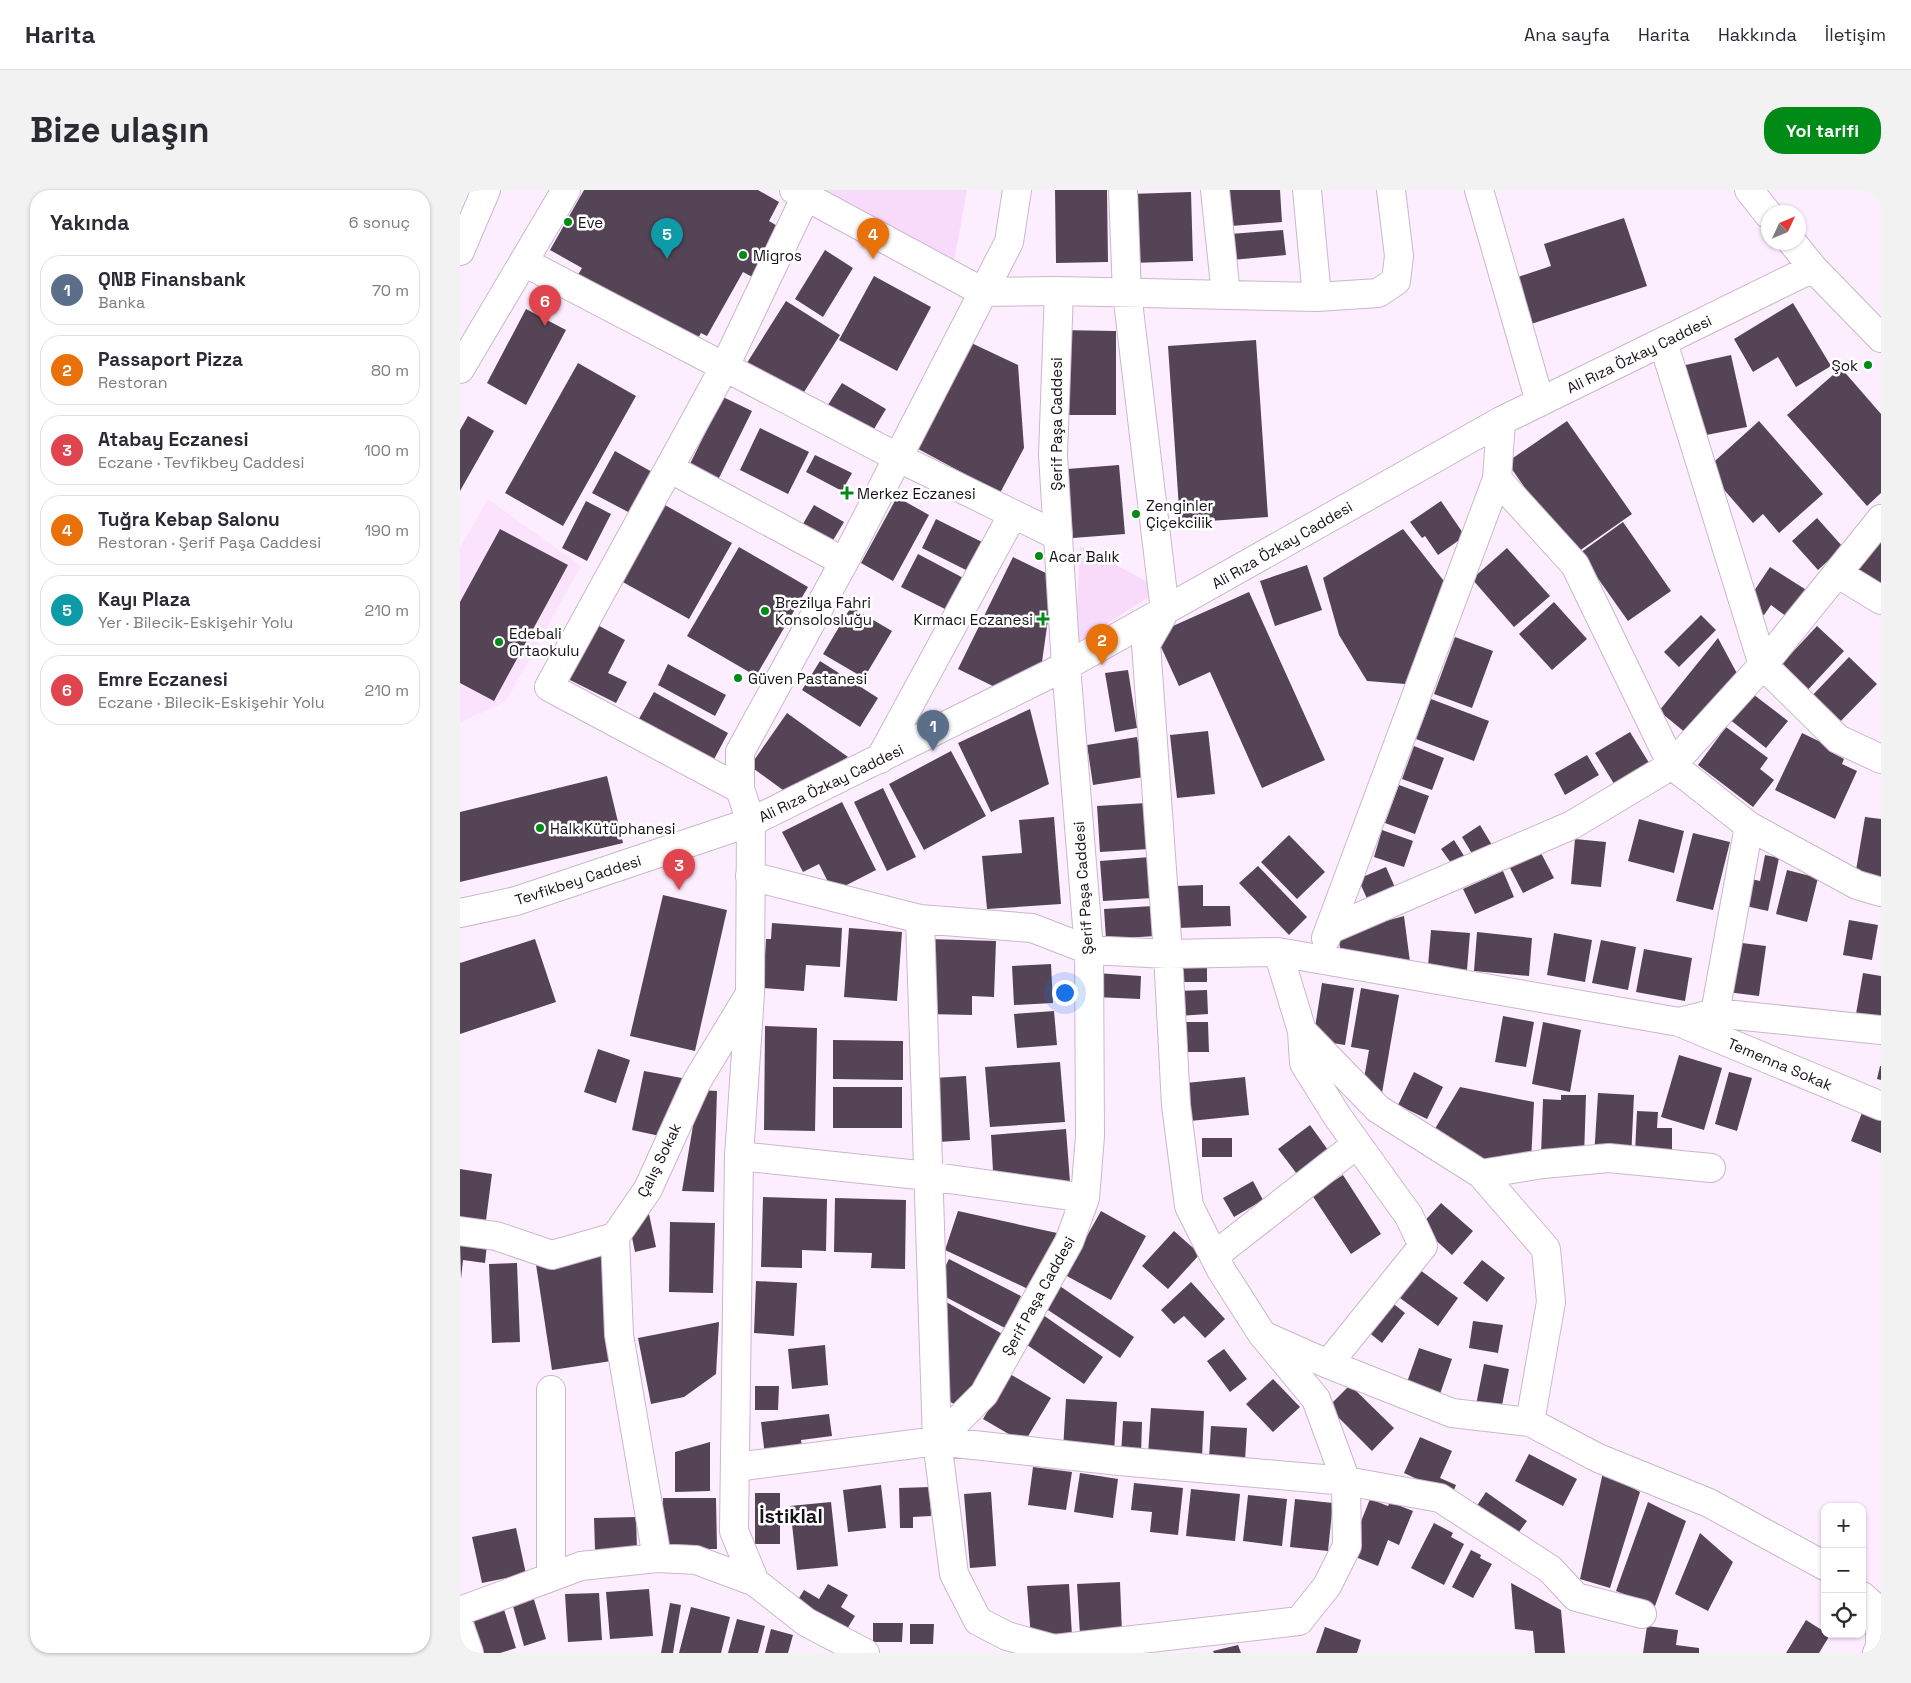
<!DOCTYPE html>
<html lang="tr">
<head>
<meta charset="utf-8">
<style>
	body { margin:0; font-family:"Space Grotesk",sans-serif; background:#f2f2f3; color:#2b2b33 }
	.controls { position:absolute; right:15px; bottom:15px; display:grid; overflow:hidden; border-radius:10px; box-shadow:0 1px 4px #0004 }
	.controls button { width:45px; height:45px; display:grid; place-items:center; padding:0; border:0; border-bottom:1px solid #e1e1e2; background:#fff; color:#2b2b33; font:25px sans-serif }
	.compass { position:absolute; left:1301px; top:15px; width:45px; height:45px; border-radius:50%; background:#fff; box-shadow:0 1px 4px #0004; rotate:46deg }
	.you { position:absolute; left:604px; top:802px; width:18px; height:18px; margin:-12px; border:4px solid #fff; border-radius:50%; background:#1a73e8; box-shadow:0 0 0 8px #1a73e833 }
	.badge { display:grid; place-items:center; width:32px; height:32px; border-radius:50%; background:#008a16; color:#fff; font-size:16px; font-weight:700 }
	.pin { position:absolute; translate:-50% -41px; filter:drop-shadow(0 1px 2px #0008) }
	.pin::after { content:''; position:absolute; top:26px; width:18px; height:15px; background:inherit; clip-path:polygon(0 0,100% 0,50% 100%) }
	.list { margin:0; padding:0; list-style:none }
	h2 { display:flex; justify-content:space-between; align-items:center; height:65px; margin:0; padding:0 20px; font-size:21px }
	h2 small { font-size:16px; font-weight:400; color:#7c7c81 }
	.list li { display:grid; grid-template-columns:32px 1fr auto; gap:15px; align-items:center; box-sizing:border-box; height:70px; margin:0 10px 10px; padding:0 10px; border:1px solid #e1e1e2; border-radius:20px }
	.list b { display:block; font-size:19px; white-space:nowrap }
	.list p { margin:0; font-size:16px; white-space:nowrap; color:#7c7c81 }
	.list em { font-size:16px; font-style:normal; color:#7c7c81 }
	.icon { flex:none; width:28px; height:28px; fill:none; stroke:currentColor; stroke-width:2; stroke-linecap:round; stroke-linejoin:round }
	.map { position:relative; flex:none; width:1421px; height:1463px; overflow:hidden; border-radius:20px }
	header { display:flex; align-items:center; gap:30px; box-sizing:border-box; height:70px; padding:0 25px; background:#fff; border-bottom:1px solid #e1e1e2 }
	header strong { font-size:24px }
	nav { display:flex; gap:28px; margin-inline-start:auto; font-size:18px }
	.intro { display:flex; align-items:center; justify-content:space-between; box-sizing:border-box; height:120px; padding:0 30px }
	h1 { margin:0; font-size:35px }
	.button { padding:12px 22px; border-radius:20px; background:#008a16; color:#fff; font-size:18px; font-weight:700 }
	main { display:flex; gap:30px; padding:0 30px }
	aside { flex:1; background:#fff; border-radius:20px; box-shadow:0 1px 4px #0004 }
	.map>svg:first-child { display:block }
	.built { fill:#fbe2fd }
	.green { fill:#f8dbfb }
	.building { fill:#544456 }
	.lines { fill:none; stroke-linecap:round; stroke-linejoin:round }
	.minor-casing { stroke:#cab7cb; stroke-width:30 }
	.tertiary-casing { stroke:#cab7cb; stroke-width:30 }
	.primary-casing { stroke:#cab7cb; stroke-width:30 }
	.minor { stroke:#fff; stroke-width:28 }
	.tertiary { stroke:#fff; stroke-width:28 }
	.primary { stroke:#fff; stroke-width:28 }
	.poi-dot { fill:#008a16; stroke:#fff; stroke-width:2 }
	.labels { text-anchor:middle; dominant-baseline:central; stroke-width:5; stroke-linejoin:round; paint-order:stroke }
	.poi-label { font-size:15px; fill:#161017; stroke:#fff; text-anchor:start }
	.street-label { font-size:15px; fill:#161017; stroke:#fff }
	.district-label { font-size:20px; font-weight:bold; fill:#161017; stroke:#fff }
</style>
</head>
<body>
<header>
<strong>Harita</strong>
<nav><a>Ana sayfa</a><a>Harita</a><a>Hakkında</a><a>İletişim</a></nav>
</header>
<div class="intro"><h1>Bize ulaşın</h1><a class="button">Yol tarifi</a></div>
<main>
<aside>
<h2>Yakında<small>6 sonuç</small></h2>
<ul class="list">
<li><span class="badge" style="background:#5c6f8a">1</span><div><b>QNB Finansbank</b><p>Banka</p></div><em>70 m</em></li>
<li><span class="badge" style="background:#e8710a">2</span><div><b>Passaport Pizza</b><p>Restoran</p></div><em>80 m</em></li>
<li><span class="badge" style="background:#e0444e">3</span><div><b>Atabay Eczanesi</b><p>Eczane · Tevfikbey Caddesi</p></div><em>100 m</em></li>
<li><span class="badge" style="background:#e8710a">4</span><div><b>Tuğra Kebap Salonu</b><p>Restoran · Şerif Paşa Caddesi</p></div><em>190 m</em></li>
<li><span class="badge" style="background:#0f9aa8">5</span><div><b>Kayı Plaza</b><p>Yer · Bilecik-Eskişehir Yolu</p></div><em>210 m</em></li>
<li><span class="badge" style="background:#e0444e">6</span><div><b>Emre Eczanesi</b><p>Eczane · Bilecik-Eskişehir Yolu</p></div><em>210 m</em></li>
</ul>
</aside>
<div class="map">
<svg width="1421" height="1463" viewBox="0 0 1421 1463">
	<rect width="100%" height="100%" fill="#fdeeff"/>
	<path class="built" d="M28,309l93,67 -75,135 -46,22v-175z"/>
	<path class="green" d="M354,0h153l-13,72z
		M620,356l81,43 -86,55z"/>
	<path class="building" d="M124,0h174l21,12 -10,19 15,9 -28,49 -13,-7 -36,64 -6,-3 -7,12 -118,-67 6,-10 -32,-18z
		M595,0h52l1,72 -52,1z
		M768,0h52l2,32 -51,4z
		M731,2l2,69 -62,2 -2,-69z
		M1164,28l23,68 -122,40 -16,-46 42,-14 -7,-22z
		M823,40l3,25 -54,5 -2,-26z
		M365,60l28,18 -30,49 -28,-18z
		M414,86l57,31 -34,64 -58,-31z
		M326,111l54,34 -41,65 -54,-34z
		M1333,113l38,63 -35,21 -18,-30 -25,15 -19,-33z
		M66,119l40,21 -40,75 -39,-22z
		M598,140l58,1v84h-58z
		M505,150l53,25 6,83 -24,45 -91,-49z
		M796,150l12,177 -88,6 -12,-177z
		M1271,165l16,72 -51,10 -15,-71z
		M118,173l58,33 -73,130 -58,-33z
		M1381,178l40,46v79l-14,13 -80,-91z
		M382,193l44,26 -15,25 -45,-26z
		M263,207l29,14 -35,71 -29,-14z
		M8,226l26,15 -34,60v-61z
		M1107,231l65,93 -60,42 -65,-94z
		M1299,231l64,73 -44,39 -16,-19 -10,9 -47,-54z
		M300,238l49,24 -21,42 -48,-24z
		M155,261l37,21 -22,41 -38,-20z
		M355,265l37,18 -10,18 -36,-19z
		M659,275l6,69 -52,4 -6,-69z
		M437,307l32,18 -36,66 -32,-18z
		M126,311l25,13 -24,47 -25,-13z
		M981,311l24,35 -27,19 -13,-19 -3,2 -12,-16z
		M205,315l67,38 -43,76 -68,-38z
		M354,315l30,17 -15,25 -29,-18z
		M1357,328l26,29 -25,23 -26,-29z
		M476,329l52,26 -14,29 -52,-26z
		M1163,332l48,69 -43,30 -48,-68z
		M40,339l68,36 -74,136 -34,-18v-81z
		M943,339l48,61 -35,88 -11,6 -38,-3 -28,-46 -16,-57z
		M1421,341v64l-30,-21z
		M279,357l69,40 -52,89 -69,-40z
		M1047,358l43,48 -36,31 -42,-48z
		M458,364l51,27 -16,32 -52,-26z
		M553,367l41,20 -13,92 -38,22 -45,-22z
		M847,375l15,45 -47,16 -15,-45z
		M1310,377l38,24 -18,28 -19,-14 -7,10 -18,-12z
		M789,402l76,168 -63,28 -52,-116 -31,14 -24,-52z
		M1094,412l33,37 -35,31 -33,-36z
		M391,417l41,24 -28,47 -41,-24z
		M1241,425l15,15 -37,37 -15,-15z
		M134,433l31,17 -17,33 19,9 -11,21 -50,-25z
		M1357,436l27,25 -41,44 -27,-25z
		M995,447l38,14 -21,57 -38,-14z
		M1258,448l22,41 -48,59 -33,-27z
		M1389,467l28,27 -42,43 -27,-27z
		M360,471l58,37 -18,29 -58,-37z
		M208,474l58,31 -11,21 -57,-31z
		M668,480l9,58 -22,4 -10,-59z
		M1285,498l43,33 -22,27 -42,-33z
		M194,502l74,41 -17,32 -75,-41z
		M971,509l58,22 -15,40 -58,-22z
		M570,519l19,75 -58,28 -33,-69z
		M327,523l61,44 -61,36 -37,-27z
		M1266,537l42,31 -8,11 14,11 -21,27 -55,-42z
		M748,541l7,63 -38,4 -7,-63z
		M1170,542l21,34 -35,21 -21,-34z
		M1342,543l29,14 -2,4 15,8 -2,5 15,7 -22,48 -60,-29z
		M677,547l7,40 -51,8 -6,-40z
		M954,556l30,12 -12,32 -30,-11z
		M491,561l35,65 -62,34 -35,-66z
		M1127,565l12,20 -34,20 -11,-21z
		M147,586l16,67 -163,39v-70z
		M939,595l30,11 -14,38 -30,-11z
		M423,598l33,69 -29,14 -33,-69z
		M382,612l34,68 -43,22 -14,-28 -16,8 -21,-40z
		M686,613l3,46 -49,3 -3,-46z
		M594,627l7,87 -74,5 -5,-53 40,-3 -3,-33z
		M1405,627l16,2v61l-26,-4z
		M1179,629l45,12 -10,42 -46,-12z
		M1020,635l12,20 -18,12 -12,-20z
		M922,640l31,11 -9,26 -30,-10z
		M1233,643l37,9 -17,68 -37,-9z
		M829,645l36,37 -28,27 -36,-37z
		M1115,649l31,3 -5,45 -30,-3z
		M994,650l14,22 -12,8 -15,-21z
		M1081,663l13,25 -31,15 -13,-25z
		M1305,665l14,3 -11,53 -27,-6 6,-27 13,3z
		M690,667l3,41 -50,3 -3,-40z
		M798,676l49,51 -18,18 -50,-52z
		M926,677l11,25 -27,13 -12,-26z
		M1327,680l31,8 -11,44 -31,-8z
		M1043,681l11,26 -39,17 -12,-25z
		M743,695v21h27l1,20 -52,2 -2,-42z
		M203,705l64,15 -32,141 -65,-15z
		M693,716l3,30 -50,3 -2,-30z
		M944,726l6,46 -69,-7 -3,-21z
		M1389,730l29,5 -6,35 -29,-5z
		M312,733l70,5 -2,39 -34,-2 -2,26 -41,-3 3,-49h5z
		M389,738l53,4 -5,69 -53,-4z
		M971,740l39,3 -3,37 -39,-4z
		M1017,742l55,6 -3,38 -55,-5z
		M1094,743l38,7 -7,42 -38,-7z
		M75,749l21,63 -96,32v-71z
		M469,749l67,2 -2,56 -22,-1v19l-45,-1z
		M1141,750l35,7 -8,43 -36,-7z
		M1274,752l32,4 -7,50 -32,-4z
		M1184,759l48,9 -7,43 -49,-9z
		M591,774l2,39 -39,2 -2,-39z
		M716,775h31v17h-30z
		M636,783l45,3 -1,23 -45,-2z
		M1403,783l18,3v43l-25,-5z
		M862,793l32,5 -9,57 -32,-5z
		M901,798l38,7 -17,98 -20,-3 7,-40 -18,-3z
		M747,800l1,24 -30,2 -1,-25z
		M594,821l3,34 -40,3 -3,-34z
		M1043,826l31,6 -8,45 -31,-5z
		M717,832h31l1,30h-31z
		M1083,832l38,8 -11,62 -38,-8z
		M305,836l52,2 -2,103 -51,-1z
		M373,850l70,1v39l-70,-1z
		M138,859l32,11 -14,43 -32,-11z
		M1219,865l43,13 -18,62 -43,-13z
		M600,872l5,60 -75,5 -5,-60z
		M1420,876h1v14l-4,-1z
		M184,881l38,7 -13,60 -37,-8z
		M954,882l29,15 -16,32 -29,-14z
		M1269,882l23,6 -15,53 -22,-7z
		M506,886l4,64 -32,2 -4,-64z
		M785,887l4,38 -59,6 -4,-38z
		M373,897h69v41h-69z
		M1000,897l74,15 -3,60 -65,-4 -33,-26z
		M239,900l18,1 -3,101 -32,-1z
		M1138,903l36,2 -3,64 -37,-2z
		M1101,905h25l-2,62 -43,-2 2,-56 18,1z
		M1405,915l16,6v42l-30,-12z
		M1177,921l21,1 -1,16h15v25l-37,-1z
		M850,935l18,25 -31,24 -19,-25z
		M606,939l4,53 -77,-11 -2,-36z
		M742,948h30v19h-30z
		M0,979l32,5 -6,46 -26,-3z
		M883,985l38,59 -30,20 -39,-59z
		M793,991l10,19 -29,17 -11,-19z
		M303,1007l64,2 -1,52 -24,-1v18l-41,-1z
		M375,1008l71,2 -1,69 -34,-1 1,-15 -38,-1z
		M981,1013l32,28 -21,24 -32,-29z
		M498,1021l99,22 -29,56 -83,-39z
		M641,1021l45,25 -35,64 -46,-25z
		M189,1024l7,33 -21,5 -7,-34z
		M210,1032l45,1 -2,70 -44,-1z
		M714,1041l26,23 -32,35 -26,-23z
		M0,1051l27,3 -2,19 -22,-3 -2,19z
		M141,1058l17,112 -66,10 -17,-112z
		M489,1069l72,37 -16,32 -67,-35 8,-15 -5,-3z
		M1022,1070l23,18 -18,24 -24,-19z
		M57,1073l3,79 -28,1 -3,-79z
		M960,1080l38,28 -20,28 -38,-28z
		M296,1091l41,2 -3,53 -40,-3z
		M594,1092l80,55 -14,21 -81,-54z
		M731,1092l34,37 -20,19 -21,-22 -10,8 -13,-14z
		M925,1107l20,16 -23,30 -20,-16z
		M481,1109l65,37 -42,74 -20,-12z
		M576,1120l67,47 -19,27 -67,-46z
		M1013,1131l30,4 -5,28 -29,-5z
		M259,1132l-3,52 -32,23 -33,7 -13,-66z
		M365,1155l3,40 -36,4 -4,-40z
		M959,1158l33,11 -13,38 -33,-12z
		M764,1159l23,30 -17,13 -23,-31z
		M1024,1174l25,5 -9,47 -25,-6z
		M550,1184l41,24 -27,45 -41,-24z
		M813,1189l27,28 -27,25 -27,-28z
		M890,1195l44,43 -22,23 -44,-44z
		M295,1196h24l-1,24h-23z
		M606,1209l51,3 -3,51 -51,-3z
		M691,1218l53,3 -2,47 -54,-3z
		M369,1224l3,22 -31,4 2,12 -38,4 -4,-34z
		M663,1231l19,1 -1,33 -20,-1z
		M751,1236l36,2 -2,32 -36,-2z
		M960,1247l32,14 -12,27 16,7 -4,10 -48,-22z
		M250,1252v49l-35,1v-40z
		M1069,1264l48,25 -14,27 -48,-25z
		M573,1277l39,5 -6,38 -38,-5z
		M1143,1282l37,20 -30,96 -30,-9z
		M620,1283l38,6 -5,39 -39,-6z
		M674,1293l49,5 -5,47 -28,-3 2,-20 -21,-2z
		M421,1295l5,43 -38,4 -5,-42z
		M470,1297l1,29 -18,1v11h-13l-1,-40z
		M731,1299l49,5 -5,47 -49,-5z
		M531,1302l5,74 -26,2 -6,-74z
		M1026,1302l41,29 -11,15 -40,-29z
		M295,1303h25v51h-25z
		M788,1305l39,4 -5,47 -39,-5z
		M203,1308h53l1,51h-54z
		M835,1309l38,4 -5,48 -38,-4z
		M910,1309l18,7 2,-4 23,9 -14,34 -11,-5 -10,26 -30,-12z
		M371,1312l7,64 -41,4 -7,-64z
		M1188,1312l38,19 -31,85 -39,-15z
		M176,1327l1,32 -42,1 -1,-32z
		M974,1333l19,10 -2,4 13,7 -20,41 -33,-17z
		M56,1338l10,46 -44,9 -10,-46z
		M1240,1343l33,29 -25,49 -33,-17z
		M1011,1360l10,5 -1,3 12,6 -19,34 -21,-11z
		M660,1392l2,51 -42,2 -3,-51z
		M1051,1393l50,27 4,43h-30l-2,-22 -18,-2z
		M368,1394l20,11 -7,12 14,9 -11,18 -48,-31 8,-13 15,9z
		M609,1394l3,52 -41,2 -4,-52z
		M189,1399l4,47 -43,3 -4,-47z
		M72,1403l14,46 -22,7 -13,-47z
		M139,1403l3,47 -34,2 -3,-48z
		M42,1413l14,45 -16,5h-23l-12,-39z
		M210,1413l11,2 -8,48h-12z
		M231,1417l39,10 -9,36h-42z
		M277,1429l28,7 -7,27h-30z
		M1346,1430l19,12v2l5,1 -11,18h-33z
		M413,1433h30l-1,19h-29z
		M450,1434h24l-1,20h-23z
		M1187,1436l31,4 -2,15 23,3v5h-56z
		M865,1437l36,13 -4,13h-41z
		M311,1439l22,6 -5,18h-23z
		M778,1455l3,8h-27l-1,-2z"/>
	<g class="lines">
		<g class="minor-casing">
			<path id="minor" d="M755,0l11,105
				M847,0l10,107
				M1019,0l61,212
				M1289,0l19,24
				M1332,52l21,26 68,70
				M64,72l373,195 161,79
				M523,102l76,-1 258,6 61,-4 18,-12 3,-25 -8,-66
				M1203,152l100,323 75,74 43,20
				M209,278l175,94
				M1037,289l78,86 97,200 77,61 108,59 24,7
				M1377,383l44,27
				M420,569l133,-245
				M280,599l-191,-102 175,-319 82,-172
				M290,686l170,43 112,9 57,22 79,4 110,-2 401,70 36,-9 166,17
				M0,723l56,-12 235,-79 315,-156 435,-245 312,-153
				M460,729l17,522 17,133 24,47 29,15 47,13 245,-28 28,-35 20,-40 -1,-65 -30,-82 -54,-65 -41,-64 -32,-64 -13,-101 -8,-151 -22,-310 19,-33 -38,-318 -4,-103
				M871,739l241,-104 100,-60 91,-100 118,-146
				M866,748l171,-459 4,-58
				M818,762l24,79 76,78 103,65 65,75 5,53 -21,120
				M1255,823l34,-187
				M1219,832l202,84
				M842,841l2,32 33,53 72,100 14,30 -95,118
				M279,966l189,20 157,22
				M1021,984l62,-10 66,-6 102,10
				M155,1047l4,98 38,223
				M754,1066l143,-112
				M807,1147l61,27 124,49 78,9 68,36 111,45 116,63
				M477,1251l47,-47 85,-152 16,-44 5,-62 -1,-186 -23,-284 -13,-211 6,-164
				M275,1277l202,-26 182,20 227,20 94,17 110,71 26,28 66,17
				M91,1387v-187
				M1402,1406l18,16v35l-3,6
				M0,1421l121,-45 76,-8 39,2 59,22
				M0,1437l9,26"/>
		</g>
		<g class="tertiary-casing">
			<path id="tertiary" d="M334,0l189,102
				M0,1041l36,5 56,19 63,-18 33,-48 49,-108 51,-84
				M405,1463l-59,-31 -51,-40 -21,-51 5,-375 11,-162 1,-172 -11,-33v-37l104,-190 165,-320 8,-52"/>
		</g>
		<g class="primary-casing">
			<path id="primary" d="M0,61l26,-61
				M0,179l106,-179"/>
		</g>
		<use href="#minor" class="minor"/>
		<use href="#tertiary" class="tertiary"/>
		<use href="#primary" class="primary"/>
	</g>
	<g class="poi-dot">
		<circle cx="108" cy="32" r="5"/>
		<circle cx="283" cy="65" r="5"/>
		<circle cx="1408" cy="175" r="5"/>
		<path d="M384.5 295.5h5v5h5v5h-5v5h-5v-5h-5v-5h5z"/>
		<circle cx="676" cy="324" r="5"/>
		<circle cx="579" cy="366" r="5"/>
		<circle cx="305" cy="421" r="5"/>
		<path d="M580.5 421.5h5v5h5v5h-5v5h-5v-5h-5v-5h5z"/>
		<circle cx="39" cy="452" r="5"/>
		<circle cx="278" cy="488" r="5"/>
		<circle cx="80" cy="638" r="5"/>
	</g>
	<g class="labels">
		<g class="poi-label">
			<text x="118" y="32">Eve</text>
			<text x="293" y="65">Migros</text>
			<text x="1398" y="175" text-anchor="end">Şok</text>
			<text x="397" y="303">Merkez Eczanesi</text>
			<text x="686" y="315">Zenginler<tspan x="686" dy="17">Çiçekcilik</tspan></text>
			<text x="589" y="366">Acar Balık</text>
			<text x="315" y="412">Brezilya Fahri<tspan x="315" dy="17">Konsolosluğu</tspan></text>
			<text x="573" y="429" text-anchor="end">Kırmacı Eczanesi</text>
			<text x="49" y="443">Edebali<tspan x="49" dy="17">Ortaokulu</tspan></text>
			<text x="288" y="488">Güven Pastanesi</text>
			<text x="90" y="638">Halk Kütüphanesi</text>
		</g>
		<g class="street-label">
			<text transform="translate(1179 164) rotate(-26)">Ali Rıza Özkay Caddesi</text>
			<text transform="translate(596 234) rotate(-90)">Şerif Paşa Caddesi</text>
			<text transform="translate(822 355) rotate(-30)">Ali Rıza Özkay Caddesi</text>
			<text transform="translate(371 593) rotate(-26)">Ali Rıza Özkay Caddesi</text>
			<text transform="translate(118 690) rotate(-18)">Tevfikbey Caddesi</text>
			<text transform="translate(623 698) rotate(-94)">Şerif Paşa Caddesi</text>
			<text transform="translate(1320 874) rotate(23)">Temenna Sokak</text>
			<text transform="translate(199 970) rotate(-64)">Çalış Sokak</text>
			<text transform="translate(578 1106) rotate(-61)">Şerif Paşa Caddesi</text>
		</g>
		<g class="district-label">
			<text x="331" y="1326">İstiklal</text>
		</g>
	</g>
</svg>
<div class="controls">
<button>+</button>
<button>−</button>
<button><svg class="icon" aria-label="locate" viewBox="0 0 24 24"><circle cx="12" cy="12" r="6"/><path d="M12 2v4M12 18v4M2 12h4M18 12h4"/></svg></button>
</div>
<svg class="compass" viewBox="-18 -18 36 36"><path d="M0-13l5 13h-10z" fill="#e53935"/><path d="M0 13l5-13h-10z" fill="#7c7c81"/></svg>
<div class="you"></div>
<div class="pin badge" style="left:473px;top:561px;background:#5c6f8a">1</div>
<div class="pin badge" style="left:642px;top:475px;background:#e8710a">2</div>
<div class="pin badge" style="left:219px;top:700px;background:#e0444e">3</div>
<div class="pin badge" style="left:413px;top:69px;background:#e8710a">4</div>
<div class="pin badge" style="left:207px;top:69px;background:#0f9aa8">5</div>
<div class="pin badge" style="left:85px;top:136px;background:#e0444e">6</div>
</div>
</main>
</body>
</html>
